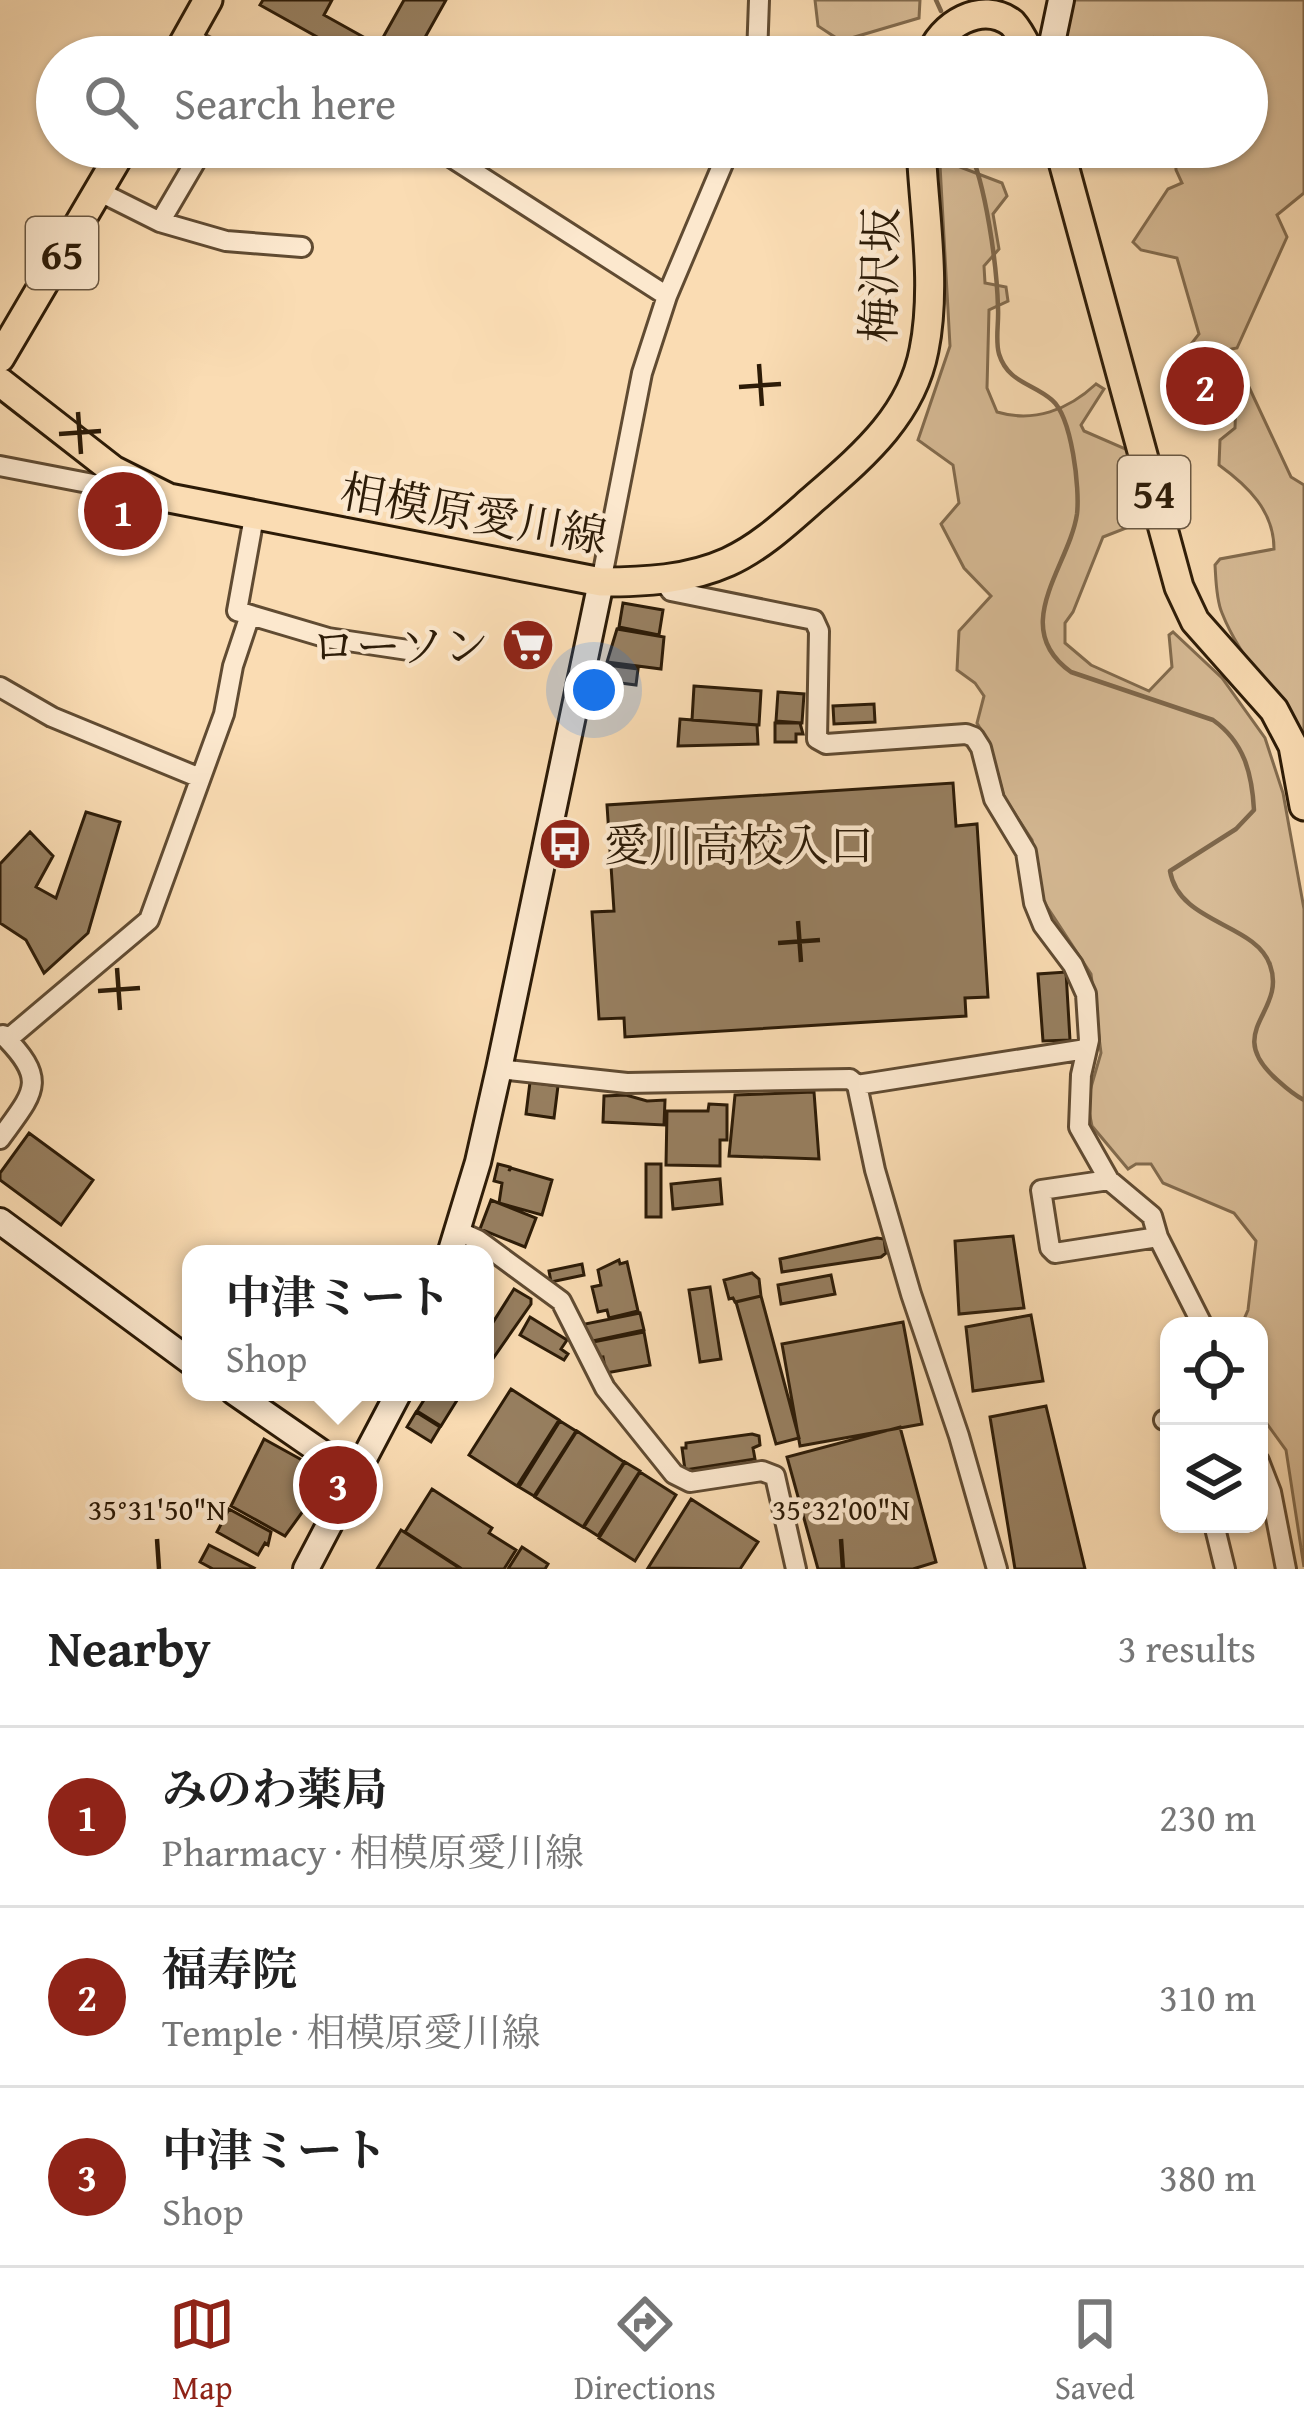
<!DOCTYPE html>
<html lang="en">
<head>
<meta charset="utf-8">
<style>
	body { margin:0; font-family:"Gentium Book Plus","Noto Serif JP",serif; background:#f6f6f6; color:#222 }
	.controls { position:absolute; right:36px; bottom:36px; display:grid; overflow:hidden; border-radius:24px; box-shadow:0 3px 9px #0004 }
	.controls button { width:108px; height:108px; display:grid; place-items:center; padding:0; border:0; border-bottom:3px solid #e0e0e0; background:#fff; color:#222; font:60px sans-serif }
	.you { position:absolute; left:594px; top:690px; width:42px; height:42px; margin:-30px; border:9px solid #fff; border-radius:50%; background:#1a73e8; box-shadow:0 0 0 18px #1a73e833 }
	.badge { display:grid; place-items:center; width:78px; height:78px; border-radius:50%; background:#8f2418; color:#fff; font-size:39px; font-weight:700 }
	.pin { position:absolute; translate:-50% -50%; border:6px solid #fff; box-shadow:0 3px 12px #0006 }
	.popup { position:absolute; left:182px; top:1245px; width:312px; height:156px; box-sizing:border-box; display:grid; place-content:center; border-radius:24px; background:#fff; filter:drop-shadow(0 3px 9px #0005); font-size:39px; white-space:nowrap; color:#767676 }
	.popup b { font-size:45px; color:#222 }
	.popup::after { content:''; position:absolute; left:50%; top:100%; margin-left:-24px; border:24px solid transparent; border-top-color:#fff }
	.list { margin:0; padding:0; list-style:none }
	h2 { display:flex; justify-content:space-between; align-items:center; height:156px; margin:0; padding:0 48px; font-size:51px }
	h2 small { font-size:39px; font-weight:400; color:#767676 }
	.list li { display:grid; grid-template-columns:78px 1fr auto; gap:36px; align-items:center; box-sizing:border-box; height:180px; padding:0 48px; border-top:3px solid #e0e0e0 }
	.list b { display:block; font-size:45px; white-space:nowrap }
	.list p { margin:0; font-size:39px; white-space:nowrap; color:#767676 }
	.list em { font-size:39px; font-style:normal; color:#767676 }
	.icon { flex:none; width:66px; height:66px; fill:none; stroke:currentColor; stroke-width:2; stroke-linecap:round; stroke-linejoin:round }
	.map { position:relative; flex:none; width:1304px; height:1569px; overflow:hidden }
	.search { position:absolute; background:#fff; box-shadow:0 3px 9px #0004; left:36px; right:36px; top:36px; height:132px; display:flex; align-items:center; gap:30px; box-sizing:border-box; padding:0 42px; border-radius:66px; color:#767676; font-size:45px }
	.sheet { height:696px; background:#fff }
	nav { display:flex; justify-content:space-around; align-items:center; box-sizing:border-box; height:168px; border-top:3px solid #e0e0e0; background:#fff; font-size:33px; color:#767676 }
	nav a { display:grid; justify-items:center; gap:6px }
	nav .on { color:#8f2418 }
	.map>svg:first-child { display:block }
	.green { fill:#d7bb96; stroke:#826b4e; stroke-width:3 }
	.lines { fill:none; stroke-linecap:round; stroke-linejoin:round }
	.stream { stroke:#7e674b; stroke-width:4.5 }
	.building { fill:#977f60; stroke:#2c1b07; stroke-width:3 }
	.street-casing { stroke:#604b32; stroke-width:24 }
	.secondary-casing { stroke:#2c1b07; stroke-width:30 }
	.primary-casing { stroke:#2c1b07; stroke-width:33 }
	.street { stroke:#fce8ce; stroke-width:18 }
	.secondary { stroke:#fce8ce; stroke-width:24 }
	.primary { stroke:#fadcb3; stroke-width:27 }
	.ticks { fill:none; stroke:#2c1b07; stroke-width:4.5 }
	.labels { text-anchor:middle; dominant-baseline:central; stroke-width:9; stroke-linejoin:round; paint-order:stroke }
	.shield { fill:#fce8ce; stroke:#6a5843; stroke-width:3 }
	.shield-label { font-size:42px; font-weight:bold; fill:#2c1b07 }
	.street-label { font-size:45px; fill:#2c1b07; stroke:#fce8ce }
	.poi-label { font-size:45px; fill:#2c1b07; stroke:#fce8ce; text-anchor:end }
	.ticks-label { font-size:30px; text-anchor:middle; fill:#2c1b07; stroke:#fce8ce; stroke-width:9; stroke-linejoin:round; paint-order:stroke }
</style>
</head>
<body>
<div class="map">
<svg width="1304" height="1569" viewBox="0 0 1304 1569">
	<rect width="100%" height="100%" fill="#fadcb3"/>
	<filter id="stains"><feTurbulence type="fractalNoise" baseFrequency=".00167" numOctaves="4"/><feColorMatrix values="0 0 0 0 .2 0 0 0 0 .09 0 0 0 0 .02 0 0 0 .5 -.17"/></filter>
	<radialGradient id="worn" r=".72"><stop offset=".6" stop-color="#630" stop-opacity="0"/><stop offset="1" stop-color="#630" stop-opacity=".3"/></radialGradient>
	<path class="green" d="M815,0h105l-1,18 -78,23 -23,-15z
		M1072,0h232v193l-27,22 10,22 -50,111 -31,6 -26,17 -6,-5 25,-32 -22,-76 -36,-8 -8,-8 35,-53 14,-6 -6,-13 -1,-23h72v-90h-188z
		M939,147h11l10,20 42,16 5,13 -14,18 6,35 -15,17 1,17 21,4 2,14 -19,9 -2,78 10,24c37,11 71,-2 99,-28l8,5 -23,36 3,6 44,19 11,48 -5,27 -31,12 -30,75 -8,11v20l26,22 58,26 23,-24 -3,-32 4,-3 49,46 43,60 18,55 21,116v658l-18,-117 -27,-37v-87h-18l7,-16 8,-69 -22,-28 -71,-30 -12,-19h-15l-8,5 -36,-43 -5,-25 14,-48 -10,-79 -49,-75 -10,-59 -28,-43 -14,-52 -13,-22 7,-27 -9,-13 -18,-13 2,-39 32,-35 -27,-28 -23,-44 18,-21 -6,-38 -35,-25 32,-94z
		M1241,370l50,107 13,8v269c-19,-52 -62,-90 -82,-141 -6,-14 -6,-33 -7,-48l5,-6 54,-10c0,-38 -26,-63 -55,-84l1,-25 15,-12 2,-56z"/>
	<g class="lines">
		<path class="stream" d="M936,0l5,11
			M950,41l5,16
			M968,147c18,37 29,119 30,161 1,15 -3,32 1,46 9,29 34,29 53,46 20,17 28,89 25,114 -8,53 -69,113 -6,158l142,48c31,22 39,53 41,90l-18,19 -66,42c9,53 86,52 100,94 17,47 -46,65 4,112 10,9 18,17 30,23"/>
	</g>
	<path class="building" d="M263,0h69l-8,15 52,29 -6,9 -27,-15 -6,10 -77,-43z
		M404,0h42l-32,57h-42z
		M1154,38l16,8 -3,11h-17z
		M1213,369l5,24 -16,4 -2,-7 -6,1 -2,-10 6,-1 -2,-7z
		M623,603l40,7 -4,25 -40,-8z
		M617,629l47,8 -3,32 -54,-7z
		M607,665l31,4 -2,16 -31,-4z
		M694,686l67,5 -2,34 -67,-5z
		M778,692l26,2 -2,29 -26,-2z
		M874,704l1,18 -41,2 -1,-18z
		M680,719l77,6 1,19 -80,2z
		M775,723h25l3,11h-7v8h-21z
		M953,783l3,43 21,-2 11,173 -23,1 1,18 -341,21 -1,-19 -25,1 -7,-107 22,-1 -7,-106z
		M86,812l34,10 -32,111 -44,40 -18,-33 -26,-17v-59l30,-32 23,24 -17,31 20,11z
		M1066,972l4,68 -27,1 -5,-67z
		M530,1082l28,4 -4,32 -28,-4z
		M814,1092l5,67 -90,-3 6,-61z
		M626,1095l21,6 18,-1 -1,25 -61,-3 1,-26z
		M709,1104l18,1v35h-7v26l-54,-1 1,-54h41z
		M29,1133l64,47 -32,45 -61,-45v-7z
		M498,1164l12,3 -1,4 2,-3 41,12 -10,35 -43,-12 3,-20 -8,-2z
		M646,1164h15v53h-15z
		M720,1179l2,25 -49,5 -2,-25z
		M491,1200l45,18 -11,29 -45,-18z
		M1013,1236l11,72 -65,6 -4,-73z
		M877,1238l7,1 2,14 -5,4 -99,15 -2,-13z
		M619,1260l1,4 7,-2 11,49 -29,7 -2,-8 -9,2 -6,-25 9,-2 -3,-15z
		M582,1264l2,11 -33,7 -2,-11z
		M752,1273l7,6 2,17 -26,6 -2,-4 -4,1 -5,-19z
		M831,1275l4,19 -54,10 -3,-19z
		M710,1287l11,72 -21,3 -11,-72z
		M514,1289l17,10v5l-44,63 -2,-32z
		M761,1296l38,142 -23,6 -40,-142z
		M640,1313l4,17 -56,12 -8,-17z
		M1031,1315l12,66 -70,10 -7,-64z
		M530,1317l37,23 -6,9 7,5 -4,6 -44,-25z
		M903,1322l19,102 -122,22 -18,-102z
		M644,1332l6,33 -44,8 -3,-16 -6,1 -4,-16z
		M511,1389l48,31 -42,66 -48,-31z
		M429,1392h21l9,5 -18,29 -24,-15z
		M1046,1406l39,163h-70l-25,-152z
		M416,1412l24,15 -9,15 -24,-15z
		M560,1421l16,10 -42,65 -15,-9z
		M900,1427l36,135 -23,7h-95l-31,-112z
		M577,1431l47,31 -41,65 -48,-30z
		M752,1434l7,2 1,9 -7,3 2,11 -70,11 -3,-22h4v-5z
		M264,1439l47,26 -13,23 9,5 -5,9 4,5 -21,29 -54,-30z
		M625,1462l15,9 -42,65 -14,-9z
		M640,1472l36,23 -41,66 -36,-23z
		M432,1489l60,39 -3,5 27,17 -12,19h-42l-57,-37z
		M691,1499l67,43 -18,27 -92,-1z
		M229,1509l42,23 -3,13 -3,-2 -7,12 -41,-23z
		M401,1530l60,39h-84z
		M209,1545l45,23 -1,1h-40l-13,-7z
		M522,1547l26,17 -3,5h-37z"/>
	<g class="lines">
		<g class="street-casing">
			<path id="street" d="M188,37l38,20
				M757,57l2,-57
				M204,147l-44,75 66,19 76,6
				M435,147l232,149
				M98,191l62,31
				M0,466l119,23 22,-4
				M254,517l-17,94 91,27 80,12
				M663,580l8,11 143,29 5,11 -2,108 9,5 140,-10 8,3 7,11 13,51 32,53 8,51 9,22 30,40 13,29 3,46 -8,35 -2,52 30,53 43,36 6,21 45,89
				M601,582l41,-209 25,-77 63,-149
				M0,687l52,30 148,61
				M8,1039l141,-119 75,-206 9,-48 17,-51
				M499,1069l128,14 223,-4 7,6 18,85 36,124 48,142 38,133
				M857,1085l229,-36
				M0,1139c34,-47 49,-58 3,-104
				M1109,1180l-68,10 9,58 5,5 103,-16
				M458,1231l20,9 83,61 44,87 69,86 16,8 72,-11 13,5 21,93
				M1164,1420l5,-2
				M1259,1461l12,31 15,77
				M1214,1524l11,45"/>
		</g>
		<g class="secondary-casing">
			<path id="secondary" d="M1039,57l13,-14 9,-43
				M0,1221l191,141
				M450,1254l28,-92 21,-93 102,-487
				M234,1392l123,85
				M306,1569l93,-177"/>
		</g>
		<g class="primary-casing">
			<path id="primary" d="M176,57l32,-57
				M930,57c10,-32 52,-57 82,-34 9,10 14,23 20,34
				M1059,147l120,440 16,34 79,89 19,36 11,60
				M0,358l124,-211
				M0,382l113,88 56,28 432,84c43,0 87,-2 127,-20 31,-14 57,-38 82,-60 49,-43 101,-84 114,-152 13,-65 0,-137 -3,-203"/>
		</g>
		<use href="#street" class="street"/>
		<use href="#secondary" class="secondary"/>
		<use href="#primary" class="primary"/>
	</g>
	<path class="ticks" d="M759,364l3,42M739,387l42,-3M78,412l3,42M59,434l42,-3M798,921l3,41M778,943l42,-3M117,968l3,42M98,991l42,-3M157,1539l2,30M841,1539l2,30"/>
	<defs>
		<g id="supermarket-disc" transform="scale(2.7)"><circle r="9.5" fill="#8f2418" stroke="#fce8ce"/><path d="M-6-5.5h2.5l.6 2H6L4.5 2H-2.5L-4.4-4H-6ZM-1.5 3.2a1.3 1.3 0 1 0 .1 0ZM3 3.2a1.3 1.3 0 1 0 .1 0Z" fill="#fff"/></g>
		<g id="bus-disc" transform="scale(2.7)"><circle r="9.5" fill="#8f2418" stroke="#fce8ce"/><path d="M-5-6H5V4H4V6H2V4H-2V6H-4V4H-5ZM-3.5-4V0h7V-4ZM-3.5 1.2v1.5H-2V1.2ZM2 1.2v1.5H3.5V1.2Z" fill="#fff"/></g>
	</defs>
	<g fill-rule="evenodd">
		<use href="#supermarket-disc" x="528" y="645"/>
		<use href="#bus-disc" x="565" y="844"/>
	</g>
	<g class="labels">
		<g class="shield">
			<rect x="26" y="217" width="72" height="72" rx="9"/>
			<rect x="1118" y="456" width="72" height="72" rx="9"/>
		</g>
		<g class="shield-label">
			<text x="62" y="253">65</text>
			<text x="1154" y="492">54</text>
		</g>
		<g class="street-label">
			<text transform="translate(879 275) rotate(-89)">梅沢坂</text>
			<text transform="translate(474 513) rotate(10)">相模原愛川線</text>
		</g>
		<g class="poi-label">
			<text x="489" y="645">ローソン</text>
			<text x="604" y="844" text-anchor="start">愛川高校入口</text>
		</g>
	</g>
	<g class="ticks-label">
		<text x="157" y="1520">35°31'50"N</text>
		<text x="841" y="1520">35°32'00"N</text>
	</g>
	<rect width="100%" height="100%" filter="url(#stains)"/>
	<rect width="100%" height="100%" fill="url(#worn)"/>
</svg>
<div class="controls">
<button><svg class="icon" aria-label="locate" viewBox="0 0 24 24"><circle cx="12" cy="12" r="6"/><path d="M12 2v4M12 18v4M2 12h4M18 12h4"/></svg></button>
<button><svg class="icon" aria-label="layers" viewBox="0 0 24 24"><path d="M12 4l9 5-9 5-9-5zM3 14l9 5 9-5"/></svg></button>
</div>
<div class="you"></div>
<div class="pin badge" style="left:123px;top:511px">1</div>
<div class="pin badge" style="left:1205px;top:386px">2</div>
<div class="pin badge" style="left:338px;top:1485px">3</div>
<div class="popup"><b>中津ミート</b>Shop</div>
<div class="search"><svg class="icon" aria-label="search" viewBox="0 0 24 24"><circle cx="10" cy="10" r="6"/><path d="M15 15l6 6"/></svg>Search here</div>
</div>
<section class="sheet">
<h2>Nearby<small>3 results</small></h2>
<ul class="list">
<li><span class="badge">1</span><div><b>みのわ薬局</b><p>Pharmacy · 相模原愛川線</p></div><em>230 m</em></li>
<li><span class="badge">2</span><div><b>福寿院</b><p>Temple · 相模原愛川線</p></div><em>310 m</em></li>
<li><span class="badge">3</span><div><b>中津ミート</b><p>Shop</p></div><em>380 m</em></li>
</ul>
</section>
<nav>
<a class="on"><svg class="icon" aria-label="map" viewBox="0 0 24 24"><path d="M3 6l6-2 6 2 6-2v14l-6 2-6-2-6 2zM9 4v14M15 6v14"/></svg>Map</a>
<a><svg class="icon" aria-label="directions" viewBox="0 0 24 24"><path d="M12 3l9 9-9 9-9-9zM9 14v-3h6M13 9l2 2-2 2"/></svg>Directions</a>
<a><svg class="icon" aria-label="saved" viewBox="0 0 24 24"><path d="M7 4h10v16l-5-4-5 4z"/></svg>Saved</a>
</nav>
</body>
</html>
